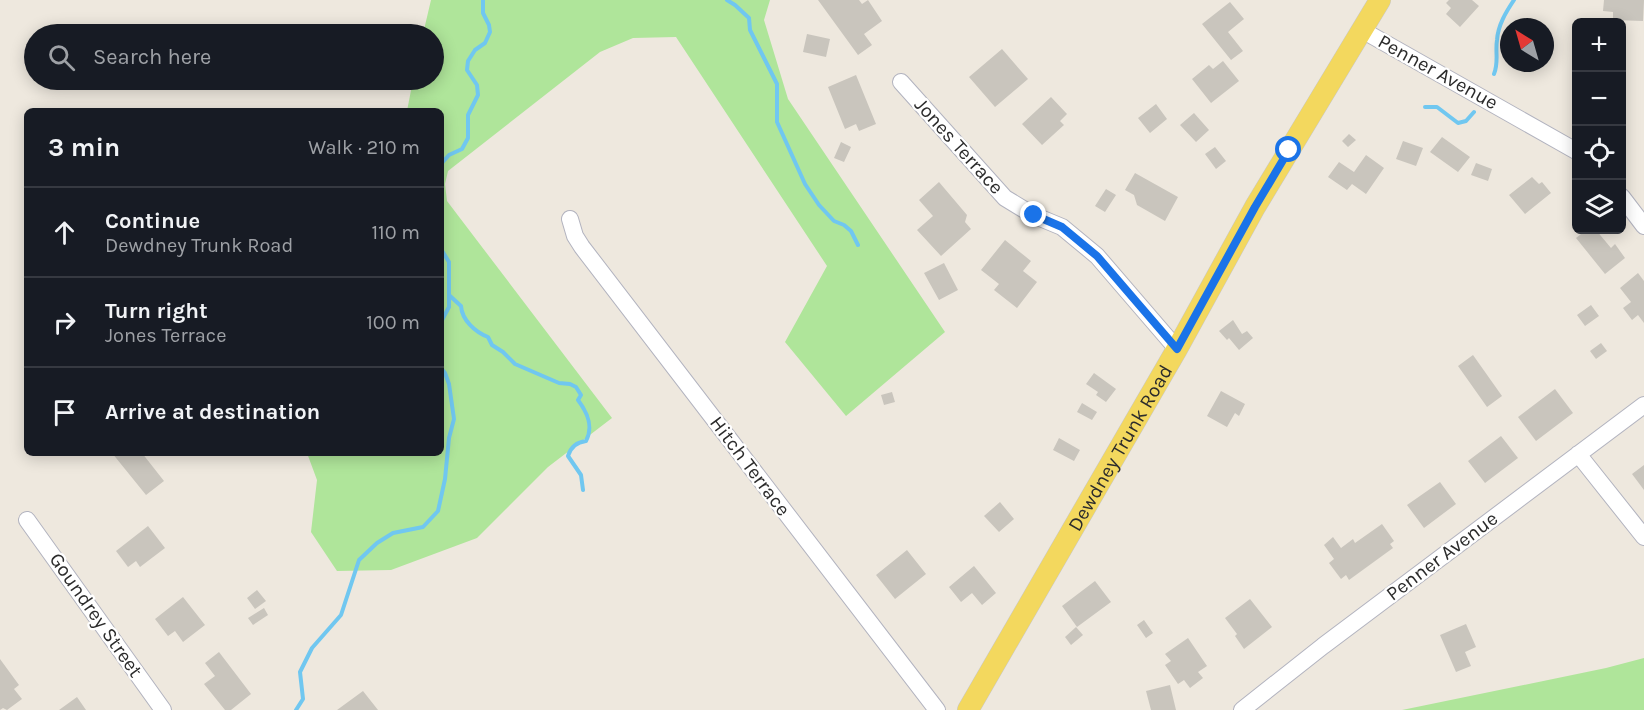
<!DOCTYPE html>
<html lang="en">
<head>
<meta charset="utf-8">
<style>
	body { margin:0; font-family:Karla,sans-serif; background:#20242c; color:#f1f3f6 }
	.controls { position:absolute; right:18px; top:18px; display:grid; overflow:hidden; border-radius:9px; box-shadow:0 3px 15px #0003 }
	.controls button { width:54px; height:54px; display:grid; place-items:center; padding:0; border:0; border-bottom:2px solid #363941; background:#171b24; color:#f1f3f6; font:30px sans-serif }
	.compass { position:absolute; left:1500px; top:18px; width:54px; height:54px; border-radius:50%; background:#171b24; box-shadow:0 3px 15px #0003; rotate:323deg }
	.stop { position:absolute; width:18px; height:18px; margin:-14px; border:4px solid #1a73e8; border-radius:50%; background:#fff }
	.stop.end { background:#1a73e8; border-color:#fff; box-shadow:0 2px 6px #0008 }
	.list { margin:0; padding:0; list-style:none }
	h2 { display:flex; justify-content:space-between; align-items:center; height:78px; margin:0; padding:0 24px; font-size:26px }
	h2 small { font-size:20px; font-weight:400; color:#9ea1a6 }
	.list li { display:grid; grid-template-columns:39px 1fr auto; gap:18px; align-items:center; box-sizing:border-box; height:90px; padding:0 24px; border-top:2px solid #363941 }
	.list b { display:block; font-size:22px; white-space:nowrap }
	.list p { margin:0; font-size:20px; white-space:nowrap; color:#9ea1a6 }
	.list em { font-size:20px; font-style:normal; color:#9ea1a6 }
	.icon { flex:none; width:33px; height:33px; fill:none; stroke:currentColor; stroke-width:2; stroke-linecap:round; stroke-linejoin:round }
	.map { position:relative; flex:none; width:1644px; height:710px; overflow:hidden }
	.search { position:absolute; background:#171b24; box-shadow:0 3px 15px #0003; left:24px; top:24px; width:420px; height:66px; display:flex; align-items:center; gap:15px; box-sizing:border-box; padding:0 21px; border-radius:33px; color:#9ea1a6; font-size:22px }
	.panel { position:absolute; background:#171b24; box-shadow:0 3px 15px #0003; left:24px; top:108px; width:420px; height:348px; border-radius:9px }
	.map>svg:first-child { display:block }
	.green { fill:#afe59a }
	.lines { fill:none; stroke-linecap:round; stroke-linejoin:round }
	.stream { stroke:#70c7f0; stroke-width:4 }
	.building { fill:#c9c5bd }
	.minor-casing { stroke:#b2b3bf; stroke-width:18 }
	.major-casing { stroke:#c8c8c8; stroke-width:22 }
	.minor { stroke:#fff; stroke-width:16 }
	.major { stroke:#f3d85e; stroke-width:21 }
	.route { stroke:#1a73e8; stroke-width:8 }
	.labels { text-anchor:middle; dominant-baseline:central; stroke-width:4.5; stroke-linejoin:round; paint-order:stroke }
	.street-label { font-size:20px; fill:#2c2c2c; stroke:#fff }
</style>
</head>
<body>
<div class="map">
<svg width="1644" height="710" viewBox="0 0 1644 710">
	<rect width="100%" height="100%" fill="#eee8de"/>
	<path class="green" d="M431,0h339l-6,20 24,79 157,233 -99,84 -61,-74 42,-76 -151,-229 -43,1 -33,14 -152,119 -3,13 2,17 165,217 -64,49 -71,71 -86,32 -54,1 -26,-39 6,-52 -10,-27h134v-342h-34l6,-31h21v-46h-11z
		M1644,658v52h-242l204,-42z"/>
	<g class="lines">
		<path class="stream" d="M727,0l8,5 14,13 1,12 27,54v38l28,62 14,21 15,16 10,4 7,6 7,14
			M1494,74c5,-12 1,-22 3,-34 1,-15 9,-28 17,-40
			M1425,107h12l21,16 8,-2 8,-9
			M441,164l8,-9 13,-6 6,-11v-23l10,-20 -1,-10 -10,-15 1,-9 7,-11 10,-7 5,-11 -1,-7 -6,-12v-13
			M441,249l8,13v45l-8,15
			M449,295l12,11c1,14 14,26 27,31l4,8 11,7 12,12 44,19 11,1 6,3 5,8 -3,5c9,12 16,26 8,41 -9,1 -15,5 -18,15l13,19 2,15
			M296,710l7,-11 -3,-27 12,-24 29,-33 18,-55 18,-17 16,-10 30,-6 15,-16 7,-32 4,-41 5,-19 -5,-35 -4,-11 -4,-5"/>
	</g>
	<path class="building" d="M818,0h41l3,4 6,-4 14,21 -18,13 8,11 -14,10z
		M1449,0h23l7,6 -19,21 -14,-13 5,-6 -5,-5z
		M1604,0h40l-1,21 -30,-1v-8l-10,-1z
		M1230,2l14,17 -16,13 15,19 -12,9 -29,-36z
		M807,34l23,5 -4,18 -23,-5z
		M1002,49l26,30 -33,28 -26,-30z
		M1223,61l16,20 -28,22 -19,-24 17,-14 4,4z
		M856,75l20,49 -17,7 -3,-7 -11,5 -17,-42z
		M1051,97l16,17 -7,7 4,4 -22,20 -20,-21z
		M1156,104l11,15 -17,14 -12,-15z
		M1194,113l15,17 -13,12 -16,-17z
		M1349,134l7,6 -8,7 -6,-6z
		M1442,137l28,20 -12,15 -28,-20z
		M1403,141l20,7 -7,18 -20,-7z
		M841,142l10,5 -7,15 -10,-4z
		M1215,147l11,14 -10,8 -11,-15z
		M1366,155l18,13 -18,26 -14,-10 -5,6 -19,-13 11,-15 15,10z
		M1476,163l16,6 -4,12 -17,-6z
		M1135,173l43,24 -13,24 -28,-16 -3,-10 -9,-5z
		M1532,177l7,7 3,-2 9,11 -26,21 -16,-19z
		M939,182l28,33 -2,7 6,7 -30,27 -24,-26 16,-14 -14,-16z
		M1106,189l10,6 -11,17 -10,-6z
		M1586,230h10l15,18 4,-4 10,14 -20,16 -29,-36z
		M1005,240l26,21 -8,10 14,11 -20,26 -23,-18 5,-6 -18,-14z
		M944,263l14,27 -19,10 -15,-27z
		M1638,273l6,8v42l-6,-8 -6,5 -9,-12 8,-6 -11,-14z
		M1591,305l8,11 -14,10 -8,-11z
		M1233,320l9,14 5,-3 6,7 -14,12 -10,-12 -2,2 -8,-9z
		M1601,343l6,8 -11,8 -6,-8z
		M1473,355l29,41 -15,11 -29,-41z
		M1094,373l22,16 -10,13 -10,-7 2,-3 -12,-8z
		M1555,389l18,24 -37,28 -18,-24z
		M1221,391l24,13 -6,12 -4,-3 -8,14 -20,-11z
		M892,392l3,10 -11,3 -3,-10z
		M1082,403l15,9 -5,8 -15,-8z
		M1501,436l17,22 -33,25 -17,-22z
		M1059,438l21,12 -6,11 -21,-11z
		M112,453h30l22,28 -18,14z
		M1644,465v25l-12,-16z
		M1440,482l16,22 -32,24 -17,-23z
		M1000,502l14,17 -15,13 -15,-16z
		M1382,524l12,17 -4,3 3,4 -44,32 -3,-5 -5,4 -12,-16 5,-4 -10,-14 9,-8 8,11 12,-9 2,4z
		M148,526l17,22 -25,19 -4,-6 -8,6 -12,-16z
		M907,550l19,24 -31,25 -19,-24z
		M974,566l22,27 -14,12 -10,-12 -11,9 -12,-15z
		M1095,581l16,21 -34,25 -15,-21z
		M257,590l9,11 -11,8 -8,-11z
		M183,597l22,28 -22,17 -8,-11 -7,5 -13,-17z
		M1250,599l22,28 -28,22 -9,-13 2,-2 -12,-16z
		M264,608l4,7 -15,10 -5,-7z
		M1144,620l9,13 -7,5 -9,-13z
		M1466,624l10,23 -11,5 6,14 -15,6 -16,-37z
		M1076,627l7,8 -12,10 -6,-8z
		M1188,638l19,28 -9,6 5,6 -13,10 -6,-8 -6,4 -13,-19 6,-4 -6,-7z
		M219,652l32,42 -20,16h-6l-21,-26 11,-8 -10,-13z
		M0,659l19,26 -5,4 8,10 -15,11 -4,-2 -3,2z
		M1170,685l6,25h-25l-5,-19z
		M363,691l15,19h-41z
		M77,697l9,13h-27z"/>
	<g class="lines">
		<g class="minor-casing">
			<path id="minor" d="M1362,30l214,121
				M901,82l104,116 28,17 29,12 35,29 80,93
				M1622,197l22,29
				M570,219l5,17 7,11 355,463
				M1578,454l66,83
				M27,520l136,190
				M1242,710l81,-64 321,-241"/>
		</g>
		<g class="major-casing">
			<g id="major">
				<path id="s1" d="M968,710l209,-361 78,-142 125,-207"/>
			</g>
		</g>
		<use href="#minor" class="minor"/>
		<use href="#major" class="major"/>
	</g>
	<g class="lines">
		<path class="route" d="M1034,215l28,12 35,29 80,93 78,-142 34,-57"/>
	</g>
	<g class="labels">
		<g class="street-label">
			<text transform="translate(1438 72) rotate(29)">Penner Avenue</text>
			<text transform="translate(959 146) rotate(48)">Jones Terrace</text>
			<text stroke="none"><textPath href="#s1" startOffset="303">Dewdney Trunk Road</textPath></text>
			<text transform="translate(750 466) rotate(53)">Hitch Terrace</text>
			<text transform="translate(1442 556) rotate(-37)">Penner Avenue</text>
			<text transform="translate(96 615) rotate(55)">Goundrey Street</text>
		</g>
	</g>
</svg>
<div class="controls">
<button>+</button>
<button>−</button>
<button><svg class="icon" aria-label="locate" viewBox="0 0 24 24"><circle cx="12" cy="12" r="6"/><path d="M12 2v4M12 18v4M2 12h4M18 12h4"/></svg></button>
<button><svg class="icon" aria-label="layers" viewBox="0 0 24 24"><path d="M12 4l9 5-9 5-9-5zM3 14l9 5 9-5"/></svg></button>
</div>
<svg class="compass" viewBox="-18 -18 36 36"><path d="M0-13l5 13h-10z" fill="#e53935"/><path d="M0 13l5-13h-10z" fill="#9ea1a6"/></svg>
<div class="stop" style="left:1289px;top:150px"></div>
<div class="stop end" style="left:1034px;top:215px"></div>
<div class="search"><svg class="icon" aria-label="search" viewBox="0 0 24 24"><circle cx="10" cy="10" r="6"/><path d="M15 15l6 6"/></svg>Search here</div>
<section class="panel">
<h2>3 min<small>Walk · 210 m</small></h2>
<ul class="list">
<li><svg class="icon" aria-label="ahead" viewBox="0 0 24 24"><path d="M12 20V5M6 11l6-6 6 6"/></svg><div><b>Continue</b><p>Dewdney Trunk Road</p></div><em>110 m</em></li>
<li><svg class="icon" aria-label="right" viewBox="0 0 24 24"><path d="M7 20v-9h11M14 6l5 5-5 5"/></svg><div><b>Turn right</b><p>Jones Terrace</p></div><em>100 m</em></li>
<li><svg class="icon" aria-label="arrive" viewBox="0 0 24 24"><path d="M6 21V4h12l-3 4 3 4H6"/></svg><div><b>Arrive at destination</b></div></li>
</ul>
</section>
</div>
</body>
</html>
